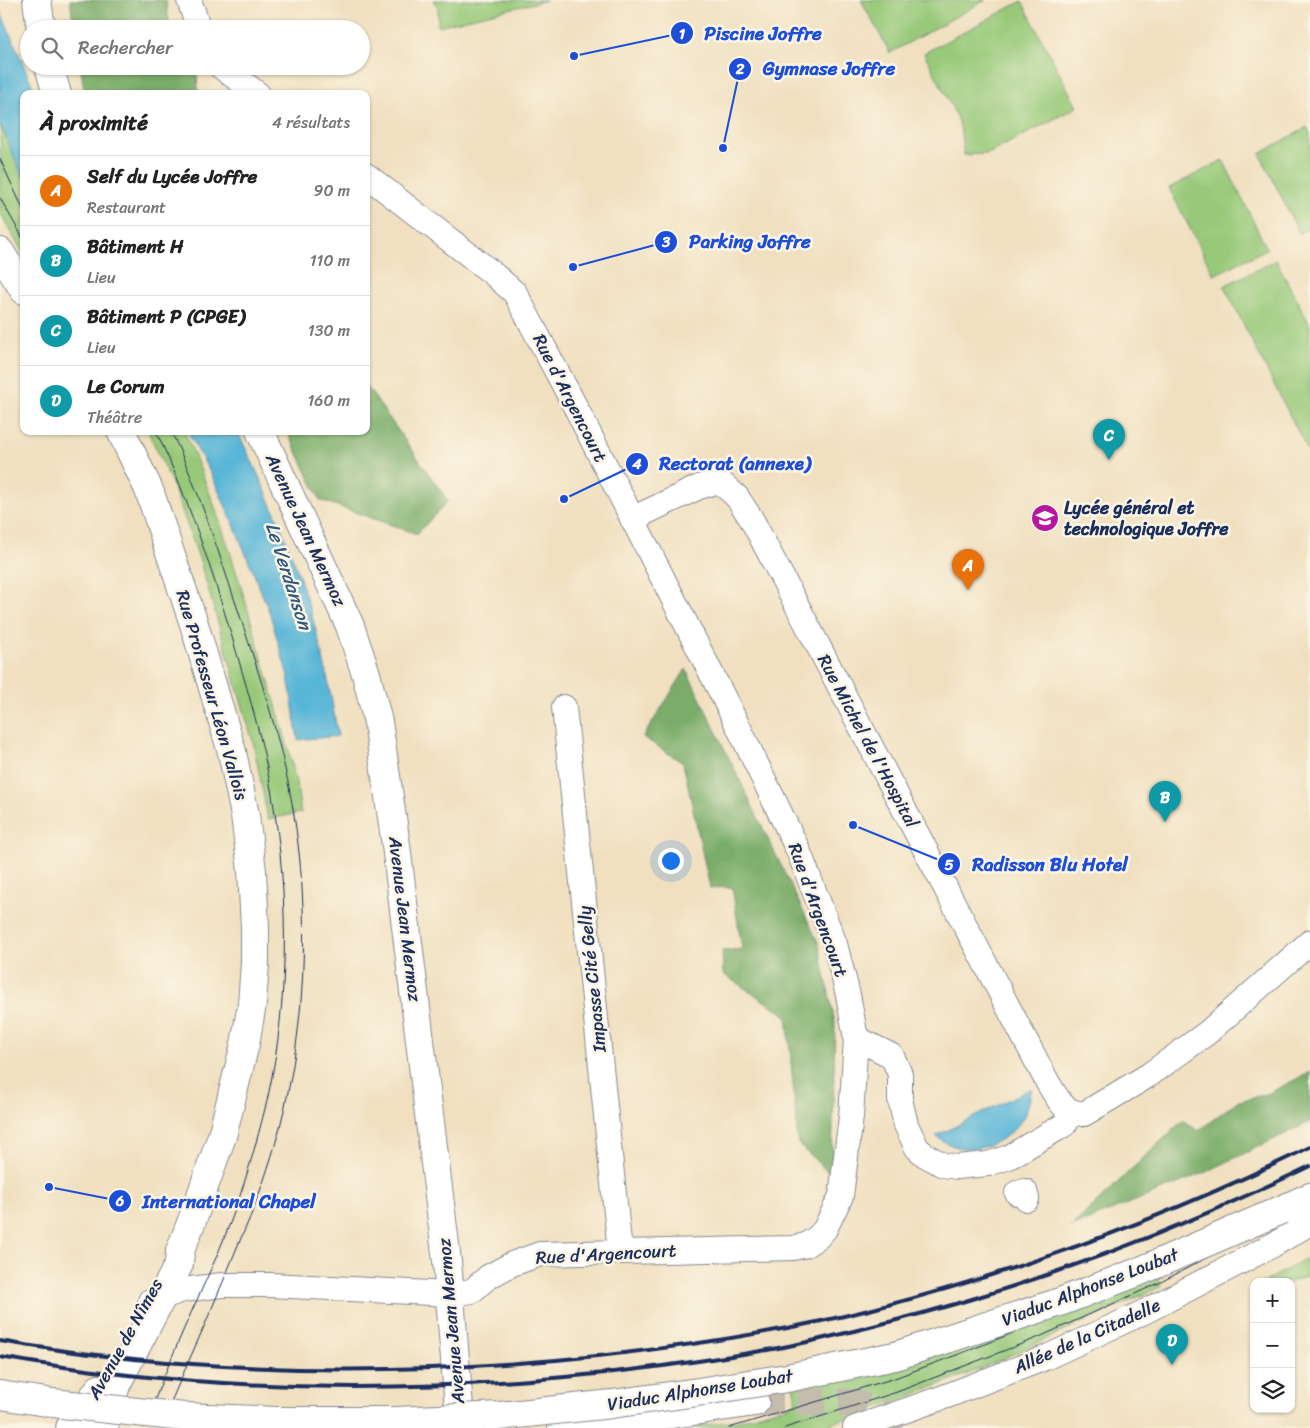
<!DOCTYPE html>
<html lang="fr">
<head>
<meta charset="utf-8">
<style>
	body { margin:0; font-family:Sriracha,sans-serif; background:#f2f2f2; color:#222 }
	.controls { position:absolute; right:15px; bottom:15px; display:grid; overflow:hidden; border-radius:10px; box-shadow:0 1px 4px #0004 }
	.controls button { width:45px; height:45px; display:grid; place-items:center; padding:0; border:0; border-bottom:1px solid #e0e0e0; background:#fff; color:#222; font:25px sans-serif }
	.you { position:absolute; left:670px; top:860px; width:18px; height:18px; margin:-12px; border:4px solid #fff; border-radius:50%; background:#1a73e8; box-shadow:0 0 0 8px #1a73e833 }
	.badge { display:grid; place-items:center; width:32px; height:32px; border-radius:50%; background:#d93025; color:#fff; font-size:16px; font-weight:700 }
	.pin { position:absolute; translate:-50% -41px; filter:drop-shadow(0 1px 2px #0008) }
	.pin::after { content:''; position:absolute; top:26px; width:18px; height:15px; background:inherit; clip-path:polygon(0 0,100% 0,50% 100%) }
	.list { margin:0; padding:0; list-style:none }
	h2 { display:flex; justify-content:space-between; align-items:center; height:65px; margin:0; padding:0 20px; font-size:21px }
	h2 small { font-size:16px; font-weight:400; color:#767676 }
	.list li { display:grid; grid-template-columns:32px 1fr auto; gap:15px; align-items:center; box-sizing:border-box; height:70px; padding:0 20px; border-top:1px solid #e0e0e0 }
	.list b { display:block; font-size:19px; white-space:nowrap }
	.list p { margin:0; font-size:16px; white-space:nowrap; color:#767676 }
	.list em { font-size:16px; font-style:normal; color:#767676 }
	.icon { flex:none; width:28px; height:28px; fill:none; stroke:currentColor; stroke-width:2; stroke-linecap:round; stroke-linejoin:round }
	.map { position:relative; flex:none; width:1310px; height:1428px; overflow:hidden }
	.search { position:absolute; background:#fff; box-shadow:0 1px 4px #0004; left:20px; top:20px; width:350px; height:55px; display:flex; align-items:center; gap:12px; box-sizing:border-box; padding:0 18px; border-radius:28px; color:#767676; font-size:19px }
	.panel { position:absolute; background:#fff; box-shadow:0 1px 4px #0004; left:20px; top:90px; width:350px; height:345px; border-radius:10px }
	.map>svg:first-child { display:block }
	.green { fill:#98c979; stroke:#5a7c6c }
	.forest { fill:#7aad69; stroke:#4a6e64 }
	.water { fill:#59b6d7; stroke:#3a729a }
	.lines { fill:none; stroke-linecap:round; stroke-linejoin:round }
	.secondary-tunnel { stroke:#c5bdac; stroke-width:28; stroke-dasharray:28 14; stroke-linecap:butt }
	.street-casing { stroke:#86888f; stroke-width:26 }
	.secondary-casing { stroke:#86888f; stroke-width:30 }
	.street { stroke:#fff; stroke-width:24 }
	.secondary { stroke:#fff; stroke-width:28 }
	.tram { stroke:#1b2f5e; stroke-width:1 }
	.rail { stroke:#1b2f5e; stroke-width:4 }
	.secondary-bridge-casing { stroke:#86888f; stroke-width:30; stroke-linecap:butt }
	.secondary-bridge { stroke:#fff; stroke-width:28 }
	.labels { text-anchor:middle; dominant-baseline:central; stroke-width:5; stroke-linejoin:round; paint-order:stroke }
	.street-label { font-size:18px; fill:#1b2f5e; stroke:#fcf5e5 }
	.poi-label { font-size:18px; font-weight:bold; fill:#1b2f5e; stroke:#fcf5e5; text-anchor:start }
	.water-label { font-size:19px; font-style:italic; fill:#2e5882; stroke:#fcf5e5 }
	.leader { fill:none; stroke:#1d4ed8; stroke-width:2 }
	.callout-dot { fill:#1d4ed8; stroke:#fcf5e5; stroke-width:2 }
	.mark-label { font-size:15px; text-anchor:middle; font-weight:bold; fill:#fff }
	.callout-label { font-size:19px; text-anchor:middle; font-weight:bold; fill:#1d4ed8; stroke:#fcf5e5; stroke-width:5; stroke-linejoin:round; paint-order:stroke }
</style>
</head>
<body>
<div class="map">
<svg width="1310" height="1428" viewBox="0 0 1310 1428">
	<rect width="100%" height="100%" fill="#fcf5e5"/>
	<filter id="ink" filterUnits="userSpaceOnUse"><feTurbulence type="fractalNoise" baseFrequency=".02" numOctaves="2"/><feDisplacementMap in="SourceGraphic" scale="10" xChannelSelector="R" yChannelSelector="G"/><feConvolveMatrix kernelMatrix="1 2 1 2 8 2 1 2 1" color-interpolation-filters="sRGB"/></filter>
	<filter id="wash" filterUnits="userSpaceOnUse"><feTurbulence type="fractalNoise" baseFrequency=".0096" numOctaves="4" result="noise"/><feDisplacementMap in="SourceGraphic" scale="20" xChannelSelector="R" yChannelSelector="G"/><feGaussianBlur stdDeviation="1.12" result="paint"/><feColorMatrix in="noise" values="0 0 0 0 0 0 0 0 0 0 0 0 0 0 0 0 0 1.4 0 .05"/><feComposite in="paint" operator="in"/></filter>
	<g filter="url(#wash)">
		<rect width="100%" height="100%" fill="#f0e0c0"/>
		<path class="green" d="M433,0h114l-109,26v-18z
			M861,0h125l-96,53z
			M1022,1l55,106 -89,47 -24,1 -4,-29 -9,-21 -27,-52z
			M0,124l24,55v77l-24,-44z
			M1307,127l3,6v95l-11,5 -39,-79z
			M1223,160l44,89 -53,26 -45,-87z
			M1276,260l34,65v130l-86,-169z
			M148,431h36c35,77 58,158 81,238 14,47 30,95 36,144l-33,6 -15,-77 -54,-184 -27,-75z
			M1310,1256v20l-20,6h-25z
			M1152,1269l10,17 -184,84 -71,27 -88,31h-137l57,-8 57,-17 -3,-20z"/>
		<path class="forest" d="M70,0h96l3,22 4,7h-99z
			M80,66h114l3,5 1,23h-113z
			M366,385l82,116 -31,33 -97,-34 -33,-69h79z
			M686,669l133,275 16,79 -3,153 -34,-32 -11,-128 -64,-42 -1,-23 20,-2 -10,-62 -22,1 -27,-125 -40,-26z
			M1310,1072v50l-106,51 -133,54 112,-107 15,11 38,-29 33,-9z"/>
		<path class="water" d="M0,10l36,84h-12v85l-24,-55z
			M187,431h50c36,71 66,145 85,223 7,27 11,55 16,82l-40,4 -10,-64 -19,-65 -35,-86 -23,-51z
			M1032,1088c-2,9 -3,18 -7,26 -16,32 -60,47 -89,22z"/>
	</g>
	<g filter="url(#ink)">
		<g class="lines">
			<path class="secondary-tunnel" d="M755,1402l100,1 32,11 21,14"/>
			<g class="street-casing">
				<path id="street" d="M189,0l10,29
					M220,66l38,28
					M632,519l67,-32 20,-6 18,16 15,23 296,563c11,17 14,29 36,31l65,-39 58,-42 103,-91
					M564,707l56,545
					M856,1038l36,18 8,18v25l6,26 11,23 8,7 18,10 14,2 31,-3 21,-7 55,-32 8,-12
					M1017,1193l8,-2 2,8
					M150,1301l33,-11 39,-5h48l181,9 21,-3 16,-14 24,-13 28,-10 253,-6 13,-3 12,-8 7,-8 16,-33 10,-79 5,-79 -8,-43 -13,-51 -37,-94 -63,-130 -160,-314 -60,-113 -24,-21 -125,-97
					M855,1428l89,-31 101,-39 97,-45 131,-68 37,-22"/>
			</g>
			<g class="secondary-casing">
				<path id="secondary" d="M37,0l4,29
					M49,66l8,28
					M0,252l24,38
					M260,431l90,195 16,48 12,48 18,123 51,416 13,159 -5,8
					M1281,1210l29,-13
					M0,1395l53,8
					M70,1428l14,-17 15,-22
					M99,1428l7,-7 10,-36 63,-121 1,-13 13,-33 29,-82 23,-92 7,-40 3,-41v-36l-3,-56 -7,-56 -13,-63 -38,-128 -45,-134 -28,-59
					M562,1428l55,-6 138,-20"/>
			</g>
			<use href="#street" class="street"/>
			<use href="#secondary" class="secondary"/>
			<path class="tram" d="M0,159l24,52
				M0,198l24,42
				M144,1428c12,-32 25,-65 39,-97 14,-33 31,-66 44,-100 17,-42 29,-87 40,-130 24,-107 22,-221 1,-328 -9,-46 -23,-91 -36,-136 -21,-70 -44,-139 -76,-206
				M161,1428c7,-21 17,-42 26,-63 18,-40 35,-80 51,-120 8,-18 16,-36 22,-54 44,-120 54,-256 33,-382 -11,-67 -33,-132 -54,-196 -21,-62 -40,-123 -68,-182
				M729,1428l163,-49 78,-29 98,-39 83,-38 128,-67
				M785,1428l112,-36 140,-54 122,-55 125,-66"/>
			<path class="rail" d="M0,1341c201,34 405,36 607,14 89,-10 179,-24 266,-46 151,-39 297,-93 437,-162
				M0,1357c253,44 514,37 767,-7 42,-7 84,-18 126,-29 144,-37 283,-90 417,-155"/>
			<g class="secondary-bridge-casing">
				<path id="secondary-bridge" d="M53,1403l131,14 93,4h119l104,-5 112,-12 86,-12 89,-14 108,-22 165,-54 78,-30 143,-62"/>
			</g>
			<use href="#secondary-bridge" class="secondary-bridge"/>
		</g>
	</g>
	<defs>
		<g id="school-disc" transform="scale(1.4375)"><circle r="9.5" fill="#b5179e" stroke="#fcf5e5"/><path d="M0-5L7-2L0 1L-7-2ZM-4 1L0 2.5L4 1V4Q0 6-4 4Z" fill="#fff"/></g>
	</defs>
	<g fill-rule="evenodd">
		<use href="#school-disc" x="1045" y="518"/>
	</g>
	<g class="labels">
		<g class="street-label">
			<text transform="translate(570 398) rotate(63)">Rue d'Argencourt</text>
			<text transform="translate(306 530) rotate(65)">Avenue Jean Mermoz</text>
			<text transform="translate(212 695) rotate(74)">Rue Professeur Léon Vallois</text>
			<text transform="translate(868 741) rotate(62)">Rue Michel de l'Hospital</text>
			<text transform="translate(818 910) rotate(70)">Rue d'Argencourt</text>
			<text transform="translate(405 919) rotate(83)">Avenue Jean Mermoz</text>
			<text transform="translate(592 979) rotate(-96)">Impasse Cité Gelly</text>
			<text transform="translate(606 1254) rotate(-3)">Rue d'Argencourt</text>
			<text transform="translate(1090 1287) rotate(-21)">Viaduc Alphonse Loubat</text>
			<text transform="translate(451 1321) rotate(-95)">Avenue Jean Mermoz</text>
			<text transform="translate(1087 1336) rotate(-24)">Allée de la Citadelle</text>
			<text transform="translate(125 1339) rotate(-61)">Avenue de Nîmes</text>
			<text transform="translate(700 1390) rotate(-9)">Viaduc Alphonse Loubat</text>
		</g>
		<g class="poi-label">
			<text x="1064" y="508">Lycée général et<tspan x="1064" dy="21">technologique Joffre</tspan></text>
		</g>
		<g class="water-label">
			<text transform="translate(289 576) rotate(72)">Le Verdanson</text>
		</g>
	</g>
	<path class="leader" d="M574 56L682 33M723 148L740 69M573 267L666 242M564 499L637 464M853 825L949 864M49 1187L120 1201"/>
	<g class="callout-dot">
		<circle cx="574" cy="56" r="5"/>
		<circle cx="723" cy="148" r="5"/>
		<circle cx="573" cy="267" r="5"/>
		<circle cx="564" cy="499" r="5"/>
		<circle cx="853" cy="825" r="5"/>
		<circle cx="49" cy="1187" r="5"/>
		<circle cx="682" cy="33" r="12"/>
		<circle cx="740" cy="69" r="12"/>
		<circle cx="666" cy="242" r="12"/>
		<circle cx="637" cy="464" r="12"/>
		<circle cx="949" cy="864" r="12"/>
		<circle cx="120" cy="1201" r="12"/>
	</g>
	<g class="mark-label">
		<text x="682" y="39">1</text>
		<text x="740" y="74">2</text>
		<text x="666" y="247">3</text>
		<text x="637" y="469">4</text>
		<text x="949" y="870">5</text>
		<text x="120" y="1206">6</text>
	</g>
	<g class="callout-label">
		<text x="763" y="40">Piscine Joffre</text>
		<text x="829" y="75">Gymnase Joffre</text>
		<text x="750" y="248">Parking Joffre</text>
		<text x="735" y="470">Rectorat (annexe)</text>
		<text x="1050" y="871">Radisson Blu Hotel</text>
		<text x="229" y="1208">International Chapel</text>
	</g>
</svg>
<div class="controls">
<button>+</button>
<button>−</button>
<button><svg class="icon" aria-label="layers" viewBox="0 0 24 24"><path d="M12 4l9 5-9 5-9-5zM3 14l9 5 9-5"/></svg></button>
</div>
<div class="you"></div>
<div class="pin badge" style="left:968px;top:590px;background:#e8710a">A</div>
<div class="pin badge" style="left:1165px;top:822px;background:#0f9aa8">B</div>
<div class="pin badge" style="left:1109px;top:460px;background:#0f9aa8">C</div>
<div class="pin badge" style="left:1172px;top:1365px;background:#0f9aa8">D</div>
<div class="search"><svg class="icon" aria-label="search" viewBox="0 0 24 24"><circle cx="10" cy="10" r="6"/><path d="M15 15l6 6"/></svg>Rechercher</div>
<section class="panel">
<h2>À proximité<small>4 résultats</small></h2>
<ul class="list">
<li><span class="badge" style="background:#e8710a">A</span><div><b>Self du Lycée Joffre</b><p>Restaurant</p></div><em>90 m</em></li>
<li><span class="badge" style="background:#0f9aa8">B</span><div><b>Bâtiment H</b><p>Lieu</p></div><em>110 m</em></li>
<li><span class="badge" style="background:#0f9aa8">C</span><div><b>Bâtiment P (CPGE)</b><p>Lieu</p></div><em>130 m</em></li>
<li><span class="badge" style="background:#0f9aa8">D</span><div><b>Le Corum</b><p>Théâtre</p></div><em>160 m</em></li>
</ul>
</section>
</div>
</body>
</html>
